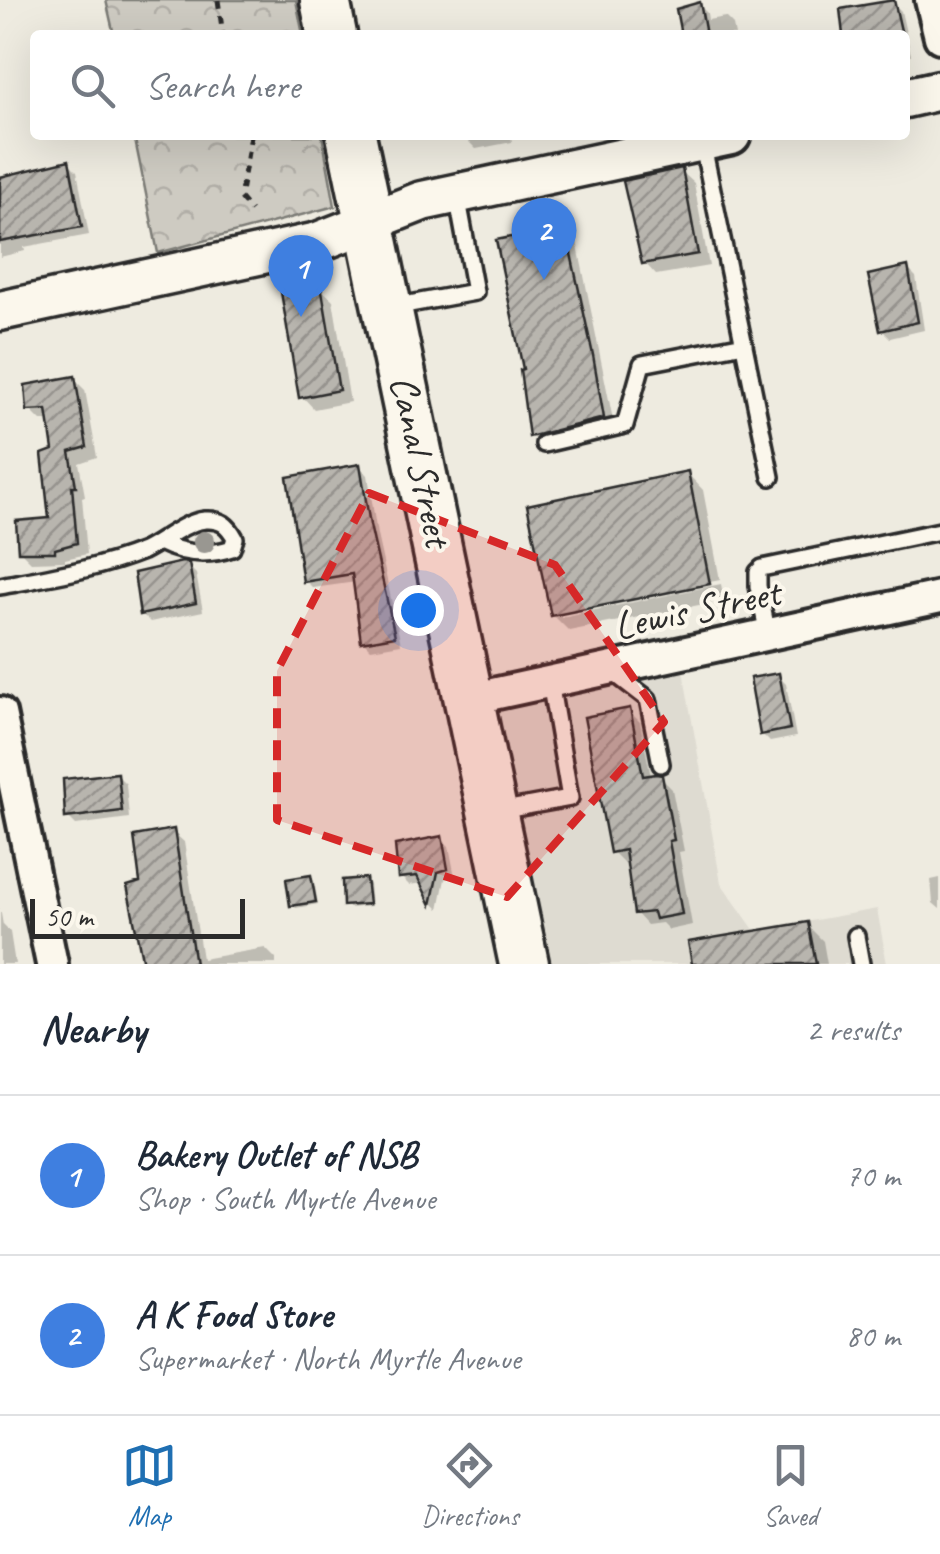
<!DOCTYPE html>
<html lang="en">
<head>
<meta charset="utf-8">
<style>
	body { margin:0; font-family:Caveat,sans-serif; background:#f6f6f7; color:#1f2937 }
	.scale { position:absolute; left:30px; bottom:25px; width:215px; box-sizing:border-box; padding-left:10px; border:5px solid #2b2b2b; border-top:0; font-size:28px; line-height:35px; white-space:nowrap; color:#2b2b2b; -webkit-text-stroke:8px #fbf7ec; paint-order:stroke }
	.you { position:absolute; left:418px; top:610px; width:35px; height:35px; margin:-25px; border:8px solid #fff; border-radius:50%; background:#1a73e8; box-shadow:0 0 0 15px #1a73e833 }
	.badge { display:grid; place-items:center; width:65px; height:65px; border-radius:50%; background:#1f6fb2; color:#fff; font-size:32px; font-weight:700 }
	.pin { position:absolute; translate:-50% -82px; filter:drop-shadow(0 2px 5px #0008) }
	.pin::after { content:''; position:absolute; top:52px; width:35px; height:30px; background:inherit; clip-path:polygon(0 0,100% 0,50% 100%) }
	.list { margin:0; padding:0; list-style:none }
	h2 { display:flex; justify-content:space-between; align-items:center; height:130px; margin:0; padding:0 40px; font-size:42px }
	h2 small { font-size:32px; font-weight:400; color:#747a83 }
	.list li { display:grid; grid-template-columns:65px 1fr auto; gap:30px; align-items:center; box-sizing:border-box; height:160px; padding:0 40px; border-top:2px solid #e0e1e3 }
	.list b { display:block; font-size:38px; white-space:nowrap }
	.list p { margin:0; font-size:32px; white-space:nowrap; color:#747a83 }
	.list em { font-size:32px; font-style:normal; color:#747a83 }
	.icon { flex:none; width:55px; height:55px; fill:none; stroke:currentColor; stroke-width:2; stroke-linecap:round; stroke-linejoin:round }
	.map { position:relative; flex:none; width:940px; height:964px; overflow:hidden }
	.search { position:absolute; background:#fff; box-shadow:0 10px 40px #0002; left:30px; right:30px; top:30px; height:110px; display:flex; align-items:center; gap:25px; box-sizing:border-box; padding:0 35px; border-radius:10px; color:#747a83; font-size:38px }
	.sheet { height:450px; background:#fff }
	nav { display:flex; justify-content:space-around; align-items:center; box-sizing:border-box; height:140px; border-top:2px solid #e0e1e3; background:#fff; font-size:28px; color:#747a83 }
	nav a { display:grid; justify-items:center; gap:5px }
	nav .on { color:#1f6fb2 }
	.map>svg:first-child { display:block }
	.built { fill:#dedbd1 }
	.forest { fill:url(#forest-crowns); stroke:#7c7b76; stroke-width:2.5 }
	.shadow { fill:#0003 }
	.building { fill:url(#building-hatch); stroke:#2b2b2b; stroke-width:2.5 }
	.lines { fill:none; stroke-linecap:round; stroke-linejoin:round }
	.service-casing { stroke:#2b2b2b; stroke-width:22 }
	.minor-casing { stroke:#2b2b2b; stroke-width:38 }
	.tertiary-casing { stroke:#2b2b2b; stroke-width:45 }
	.primary-casing { stroke:#2b2b2b; stroke-width:55 }
	.path { stroke:#2b2b2b; stroke-width:5; stroke-dasharray:8 8; stroke-linecap:butt }
	.service { stroke:#fbf7ec; stroke-width:15 }
	.minor { stroke:#fbf7ec; stroke-width:30 }
	.tertiary { stroke:#fbf7ec; stroke-width:38 }
	.primary { stroke:#fbf7ec; stroke-width:48 }
	.tree { fill:#999791 }
	.marked { fill:#d62828; fill-opacity:0.2; stroke:#d62828; stroke-width:8; stroke-dasharray:20 12; stroke-linejoin:round }
	.labels { text-anchor:middle; dominant-baseline:central; stroke-width:8; stroke-linejoin:round; paint-order:stroke }
	.street-label { font-size:40px; fill:#2b2b2b; stroke:#fbf7ec }
</style>
</head>
<body>
<div class="map">
<svg width="940" height="964" viewBox="0 0 940 964">
	<defs>
		<pattern id="forest-crowns" width="20" height="18" patternUnits="userSpaceOnUse" patternTransform="scale(2.5)"><rect width="20" height="18" fill="#cecbc2"/><path d="M2 6a3 3 0 1 1 6 0M12 15a3 3 0 1 1 6 0" fill="none" stroke="#b1aea7"/></pattern>
		<pattern id="building-hatch" width="6" height="6" patternUnits="userSpaceOnUse" patternTransform="scale(2.5)"><rect width="6" height="6" fill="#b8b5ae"/><path d="M-1 1l2-2M0 6l6-6M5 7l2-2" fill="none" stroke="#96938e"/></pattern>
	</defs>
	<rect width="100%" height="100%" fill="#eeebe0"/>
	<filter id="ink" filterUnits="userSpaceOnUse"><feTurbulence type="fractalNoise" baseFrequency=".01" numOctaves="2"/><feDisplacementMap in="SourceGraphic" scale="20" xChannelSelector="R" yChannelSelector="G"/><feConvolveMatrix kernelMatrix="1 2 1 2 8 2 1 2 1" color-interpolation-filters="sRGB"/></filter>
	<g filter="url(#ink)">
		<path class="built" d="M680,654l41,229 34,48 122,-22 10,55h-363l-54,-265z"/>
		<path class="forest" d="M106,0h190l7,35h-189z
			M134,135h188l13,71 -177,47z"/>
		<path class="shadow" d="M893,3l8,8 10,44 -6,1v-21h-60z
			M699,5l8,8 1,7 17,-3 8,8 2,10h-51z
			M467,135h44l1,7 -36,7 -8,-8z
			M69,163l8,8 12,64 -65,12 1,4 -25,6v-79z
			M681,171l13,12 15,83 -53,9 -12,-13z
			M564,229l13,12 38,189 -71,18 -13,-12z
			M908,269l8,8 8,53 -34,8 -8,-8z
			M320,288l13,12 17,102 -36,7 -12,-13z
			M74,379l11,11 12,67 -18,6 6,33 -3,1 5,57 -22,5v2l-34,1 -11,-11 32,-31 4,-68 -5,-31h-10l-11,-11z
			M360,467l8,8 9,60 24,109 -30,5 -8,-8 -7,-59 -43,6 -8,-8z
			M687,473l16,17 17,90 -159,32v5l160,-33 3,16 -155,31 -16,-16z
			M188,566l8,8 7,37 -53,11 -8,-8z
			M778,676l8,8 10,53 -26,5 -8,-8z
			M629,711l11,11 11,55h9l12,12 12,62 -5,1 13,73 -23,5 -7,-7 -15,2 -11,-12 -7,-51 -5,1 -12,-12z
			M118,776l8,8 3,34 -53,7 -8,-8z
			M173,832l11,10 18,117 63,-11 11,11v5h-131l-2,-80z
			M441,838l8,8 6,31 -10,2 -6,30 -6,-6 -10,-20 -14,2 -8,-8z
			M310,877l4,4 4,23 -22,4 -3,-4z
			M940,878v31l-7,-6 -2,-23z
			M365,880l4,4 2,22 -22,2 -3,-3z
			M0,908l3,17 7,7 5,32h-15z
			M807,925l16,16 4,23h-133z"/>
		<path class="building" d="M894,0l8,35h-59l-3,-26z
			M700,2l6,33h-25l-5,-26z
			M69,160l13,67 -82,15v-65z
			M682,168l16,86 -56,10 -19,-83z
			M565,226l28,129 11,63 -75,19 -9,-67 3,-1 -27,-129z
			M908,266l10,56 -38,9 -12,-56z
			M321,285l18,105 -40,8 -18,-106z
			M75,376l12,71 -17,5 6,34h-4l5,57 -22,6v3h-37l-2,-31 33,-3 -7,-64 11,-4 -6,-40 -20,1 -2,-26z
			M360,464l10,61 25,111 -34,6 -9,-68 -49,8 -16,-105z
			M688,471l22,113 -159,32 -24,-111z
			M182,562l7,1 7,40 -56,12 -6,-42z
			M779,673l11,56 -30,6 -10,-57z
			M630,708l13,68 13,-2 6,1 12,65 -5,1 13,73 -27,5 -2,-7 -19,2 -9,-64 -15,3 -26,-136z
			M118,773l4,38 -57,7 -2,-39z
			M174,829l21,135h-52l-16,-78 13,-4 -6,-46z
			M442,836l6,33 -10,3 -7,33 -14,-29 -19,2 -3,-33z
			M311,875l5,27 -26,4 -4,-27z
			M366,878l3,26 -26,2 -1,-26z
			M808,922l8,42h-124l-4,-22z"/>
		<g class="lines">
			<g class="service-casing">
				<path id="service" d="M702,141l69,336
					M393,307l82,-15 -18,-97
					M544,444l81,-19 17,-61 102,-20
					M0,586c47,-9 98,-17 143,-35 19,-9 41,-29 62,-31 16,-1 23,5 30,18l-3,10c-26,9 -49,6 -73,-6
					M768,635l-10,-49v-14l4,-4 178,-37
					M609,669l39,30 13,65
					M499,811l71,-13 -20,-116
					M856,936l5,28"/>
			</g>
			<g class="minor-casing">
				<path id="minor" d="M931,0l9,37
					M470,699l470,-102
					M0,713l52,251"/>
			</g>
			<g class="tertiary-casing">
				<path id="tertiary" d="M905,98l35,-8
					M0,311l318,-69 104,-41 309,-66"/>
			</g>
			<g class="primary-casing">
				<path id="primary" d="M325,0l7,35
					M351,135l173,829"/>
			</g>
			<path class="path" d="M218,0l5,35
				M251,135l-11,63 11,13"/>
			<use href="#service" class="service"/>
			<use href="#minor" class="minor"/>
			<use href="#tertiary" class="tertiary"/>
			<use href="#primary" class="primary"/>
		</g>
		<circle class="tree" cx="204" cy="542" r="11"/>
	</g>
	<path class="marked" d="M369,493l186,72 109,157 -157,175 -230,-77v-149z"/>
	<g class="labels">
		<g class="street-label">
			<text transform="translate(421 461) rotate(78)">Canal Street</text>
			<text transform="translate(697 609) rotate(-12)">Lewis Street</text>
		</g>
	</g>
</svg>
<div class="scale">50 m</div>
<div class="you"></div>
<div class="pin badge" style="left:301px;top:317px;background:#3f7fe0">1</div>
<div class="pin badge" style="left:544px;top:280px;background:#3f7fe0">2</div>
<div class="search"><svg class="icon" aria-label="search" viewBox="0 0 24 24"><circle cx="10" cy="10" r="6"/><path d="M15 15l6 6"/></svg>Search here</div>
</div>
<section class="sheet">
<h2>Nearby<small>2 results</small></h2>
<ul class="list">
<li><span class="badge" style="background:#3f7fe0">1</span><div><b>Bakery Outlet of NSB</b><p>Shop · South Myrtle Avenue</p></div><em>70 m</em></li>
<li><span class="badge" style="background:#3f7fe0">2</span><div><b>A K Food Store</b><p>Supermarket · North Myrtle Avenue</p></div><em>80 m</em></li>
</ul>
</section>
<nav>
<a class="on"><svg class="icon" aria-label="map" viewBox="0 0 24 24"><path d="M3 6l6-2 6 2 6-2v14l-6 2-6-2-6 2zM9 4v14M15 6v14"/></svg>Map</a>
<a><svg class="icon" aria-label="directions" viewBox="0 0 24 24"><path d="M12 3l9 9-9 9-9-9zM9 14v-3h6M13 9l2 2-2 2"/></svg>Directions</a>
<a><svg class="icon" aria-label="saved" viewBox="0 0 24 24"><path d="M7 4h10v16l-5-4-5 4z"/></svg>Saved</a>
</nav>
</body>
</html>
